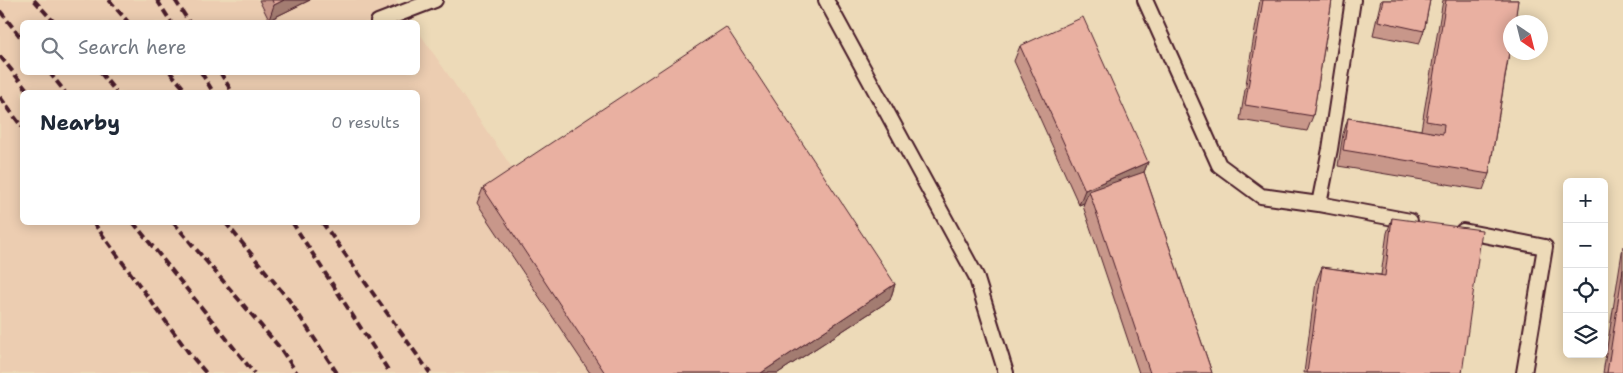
<!DOCTYPE html>
<html lang="en">
<head>
<meta charset="utf-8">
<style>
	body { margin:0; font-family:"Shantell Sans",sans-serif; background:#f2f2f3; color:#1f2937 }
	.controls { position:absolute; right:15px; bottom:15px; display:grid; overflow:hidden; border-radius:8px; box-shadow:0 2px 12px #0003 }
	.controls button { width:45px; height:45px; display:grid; place-items:center; padding:0; border:0; border-bottom:1px solid #e0e1e3; background:#fff; color:#1f2937; font:25px sans-serif }
	.compass { position:absolute; left:1503px; top:15px; width:45px; height:45px; border-radius:50%; background:#fff; box-shadow:0 2px 12px #0003; rotate:145deg }
	.list { margin:0; padding:0; list-style:none }
	h2 { display:flex; justify-content:space-between; align-items:center; height:65px; margin:0; padding:0 20px; font-size:21px }
	h2 small { font-size:16px; font-weight:400; color:#747a83 }
	.icon { flex:none; width:28px; height:28px; fill:none; stroke:currentColor; stroke-width:2; stroke-linecap:round; stroke-linejoin:round }
	.map { position:relative; flex:none; width:1623px; height:373px; overflow:hidden }
	.search { position:absolute; background:#fff; box-shadow:0 2px 12px #0003; left:20px; top:20px; width:400px; height:55px; display:flex; align-items:center; gap:12px; box-sizing:border-box; padding:0 18px; border-radius:8px; color:#747a83; font-size:19px }
	.panel { position:absolute; background:#fff; box-shadow:0 2px 12px #0003; left:20px; top:90px; width:400px; height:135px; border-radius:8px }
	.map>svg:first-child { display:block }
	.built { fill:#eccdb1; fill-rule:evenodd }
	.lines { fill:none; stroke-linecap:round; stroke-linejoin:round }
	.lane-casing { stroke:#4a1f2b; stroke-width:18 }
	.lane { stroke:#eddab8; stroke-width:14 }
	.rail { stroke:#4a1f2b; stroke-width:4; stroke-dasharray:8 4; stroke-linecap:butt }
	.wall { fill:#c8978a; stroke:#4a1f2b }
	.shaded-wall { fill:#a37b71; stroke:#4a1f2b }
	.building { fill:#e9b0a1; stroke:#4a1f2b }
</style>
</head>
<body>
<div class="map">
<svg width="1623" height="373" viewBox="0 0 1623 373">
	<rect width="100%" height="100%" fill="#eddab8"/>
	<filter id="ink" filterUnits="userSpaceOnUse"><feTurbulence type="fractalNoise" baseFrequency=".02" numOctaves="2"/><feDisplacementMap in="SourceGraphic" scale="10" xChannelSelector="R" yChannelSelector="G"/><feConvolveMatrix kernelMatrix="1 2 1 2 8 2 1 2 1" color-interpolation-filters="sRGB"/></filter>
	<g filter="url(#ink)">
		<path class="built" d="M0,0h395l16,22h-389v50h396v-41l235,342h-653zM22,92h396v130h-396z"/>
		<g class="lines">
			<g class="lane-casing">
				<path id="lane" d="M826,0l150,276 30,97
					M1145,0l74,165 42,31 58,8 91,17
					M378,22l57,-22
					M1319,204l11,-55 23,-149
					M1463,231l82,16 -21,126"/>
			</g>
			<use href="#lane" class="lane"/>
			<path class="rail" d="M34,0l20,22
				M109,0l19,22
				M157,0l14,22
				M175,0l14,22
				M0,11l22,28
				M0,56l29,36
				M49,72l16,20
				M100,72l16,20
				M170,72l17,20
				M201,72l12,20
				M220,72l12,20
				M0,97l22,30
				M93,222l96,131 17,20
				M133,222l121,151
				M173,222l107,126 17,25
				M225,222l64,78 48,73
				M292,222l98,151
				M322,222l108,151"/>
		</g>
		<path class="wall" d="M259,0h51l-41,20z
			M1260,0h72l-19,116 -6,15 -67,-11z
			M1381,0h49l-6,31 -5,13 -46,-9z
			M1443,0h75l-29,174 -6,16 -145,-24 5,-32 5,-16 73,12z
			M1020,46l128,116 -4,10 68,201h-73l-56,-167 1,-3 -5,2 -65,-144z
			M483,188l412,96 -5,16 -112,73h-188l-113,-170z
			M1392,218l70,155h-158l12,-91 6,-15 59,8 6,-42z
			M1623,246v127h-20z"/>
		<path class="shaded-wall" d="M284,0h26l-41,20 5,-15z
			M1148,162l-6,15 -53,14 -5,12 -5,2 6,-15z
			M895,284l-5,16 -112,73h-17z"/>
		<path class="building" d="M272,0h12l-10,5z
			M1263,0h69l-19,116 -68,-11z
			M1383,0h47l-6,31 -46,-10z
			M1446,0h72l-3,22h-5v24l-21,128 -146,-24 5,-32 95,16 1,-10 -18,-3z
			M1083,17l65,145 -63,28 -65,-144z
			M726,27l169,257 -134,89h-156l-122,-185z
			M1144,172l68,201h-62l-61,-182z
			M1392,218l90,12 -20,143h-155l15,-106 63,9z
			M1623,269v104h-16z"/>
	</g>
</svg>
<div class="controls">
<button>+</button>
<button>−</button>
<button><svg class="icon" aria-label="locate" viewBox="0 0 24 24"><circle cx="12" cy="12" r="6"/><path d="M12 2v4M12 18v4M2 12h4M18 12h4"/></svg></button>
<button><svg class="icon" aria-label="layers" viewBox="0 0 24 24"><path d="M12 4l9 5-9 5-9-5zM3 14l9 5 9-5"/></svg></button>
</div>
<svg class="compass" viewBox="-18 -18 36 36"><path d="M0-13l5 13h-10z" fill="#e53935"/><path d="M0 13l5-13h-10z" fill="#747a83"/></svg>
<div class="search"><svg class="icon" aria-label="search" viewBox="0 0 24 24"><circle cx="10" cy="10" r="6"/><path d="M15 15l6 6"/></svg>Search here</div>
<section class="panel">
<h2>Nearby<small>0 results</small></h2>
<ul class="list">
</ul>
</section>
</div>
</body>
</html>
